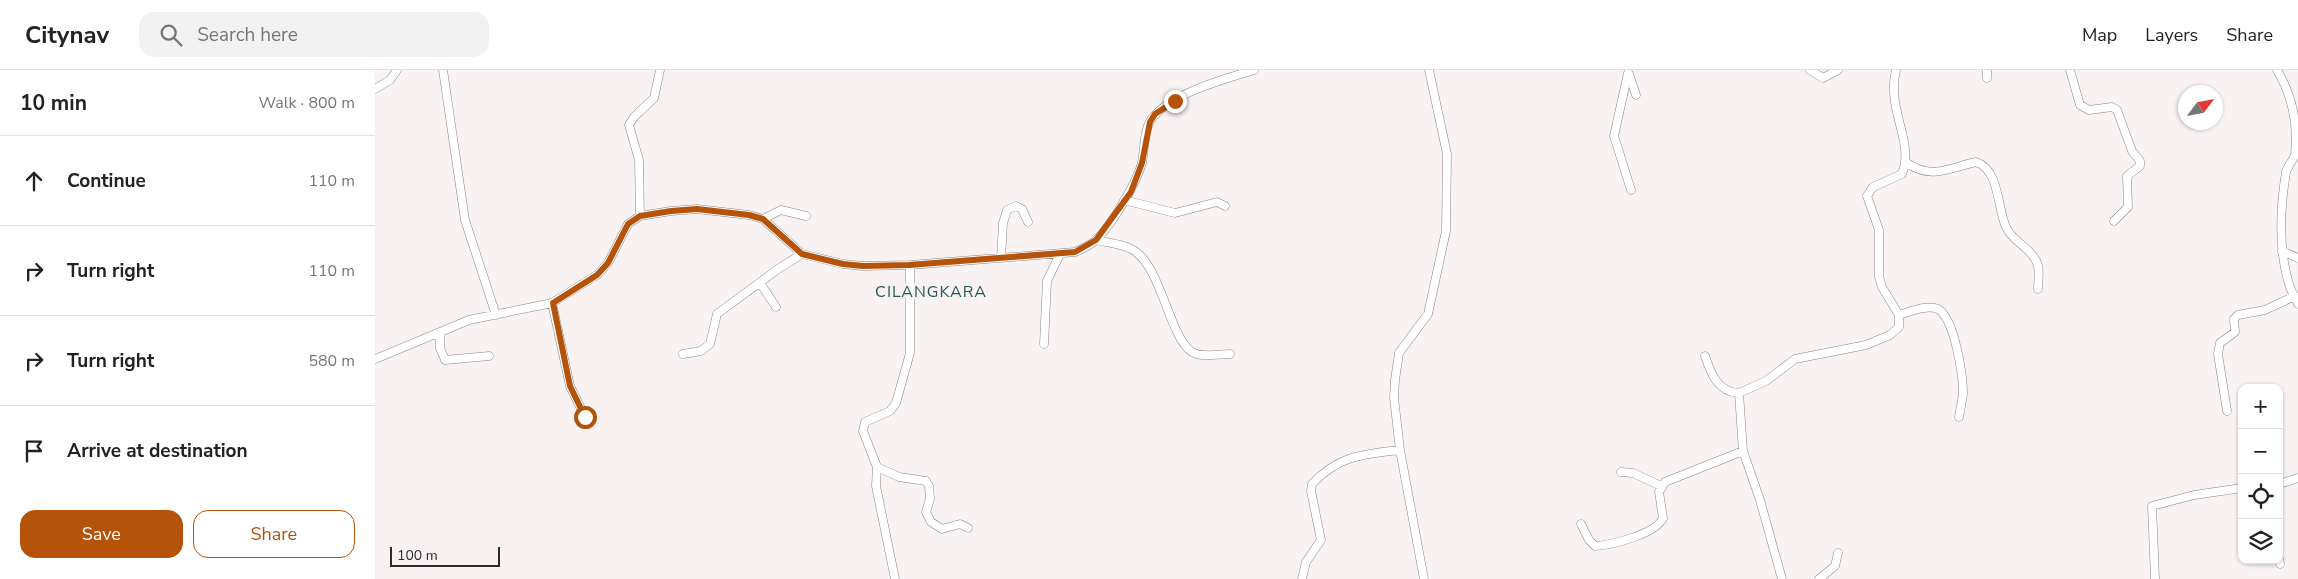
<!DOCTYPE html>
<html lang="en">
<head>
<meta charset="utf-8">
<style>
	body { margin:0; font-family:"Nunito Sans",sans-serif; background:#f2f2f2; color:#222 }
	.controls { position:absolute; right:15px; bottom:15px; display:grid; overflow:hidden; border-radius:10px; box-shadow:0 1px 4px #0004 }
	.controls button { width:45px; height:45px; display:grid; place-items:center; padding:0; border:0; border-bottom:1px solid #e0e0e0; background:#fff; color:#222; font:25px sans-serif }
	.compass { position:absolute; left:1803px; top:15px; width:45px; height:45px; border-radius:50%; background:#fff; box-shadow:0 1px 4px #0004; rotate:58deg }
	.scale { position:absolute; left:15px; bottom:12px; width:110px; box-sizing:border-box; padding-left:5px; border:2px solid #2c2a2a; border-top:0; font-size:14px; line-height:18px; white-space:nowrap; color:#2c2a2a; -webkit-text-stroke:4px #f8f2f3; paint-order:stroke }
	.stop { position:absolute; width:15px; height:15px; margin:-11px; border:4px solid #b45309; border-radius:50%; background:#fff }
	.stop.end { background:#b45309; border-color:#fff; box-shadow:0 1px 5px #0008 }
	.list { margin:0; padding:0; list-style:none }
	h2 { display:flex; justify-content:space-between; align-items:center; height:65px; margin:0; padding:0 20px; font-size:21px }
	h2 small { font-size:16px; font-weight:400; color:#767676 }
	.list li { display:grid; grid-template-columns:32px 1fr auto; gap:15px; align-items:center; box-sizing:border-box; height:90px; padding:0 20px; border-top:1px solid #e0e0e0 }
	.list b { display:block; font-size:19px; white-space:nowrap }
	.list em { font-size:16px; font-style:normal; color:#767676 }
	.actions { display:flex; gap:10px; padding:15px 20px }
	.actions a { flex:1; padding:11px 0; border:1px solid #b45309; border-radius:15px; text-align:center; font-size:18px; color:#b45309 }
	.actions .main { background:#b45309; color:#fff }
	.icon { flex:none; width:28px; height:28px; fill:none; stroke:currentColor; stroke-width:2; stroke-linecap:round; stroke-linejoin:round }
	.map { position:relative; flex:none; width:1923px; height:509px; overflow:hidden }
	header { display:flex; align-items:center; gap:30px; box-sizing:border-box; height:70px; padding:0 25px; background:#fff; border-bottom:1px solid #e0e0e0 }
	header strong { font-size:24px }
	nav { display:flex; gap:28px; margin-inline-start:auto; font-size:18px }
	.search { width:350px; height:45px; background:#f2f2f2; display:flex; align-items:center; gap:12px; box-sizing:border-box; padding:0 18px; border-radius:15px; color:#767676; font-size:19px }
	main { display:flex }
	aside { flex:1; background:#fff }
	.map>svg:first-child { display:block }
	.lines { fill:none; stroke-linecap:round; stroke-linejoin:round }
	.street-casing { stroke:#8a8585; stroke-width:9 }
	.street { stroke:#fff; stroke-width:8 }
	.route { stroke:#b45309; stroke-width:6 }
	.labels { text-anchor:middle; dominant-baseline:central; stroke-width:5; stroke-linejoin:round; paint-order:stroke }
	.quarter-label { font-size:16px; letter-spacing:1px; fill:#1f5a5a; stroke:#f8f2f3 }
</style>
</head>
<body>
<header>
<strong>Citynav</strong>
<div class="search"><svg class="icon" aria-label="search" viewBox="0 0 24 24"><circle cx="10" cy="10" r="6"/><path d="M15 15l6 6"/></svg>Search here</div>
<nav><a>Map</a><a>Layers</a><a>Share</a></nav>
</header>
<main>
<aside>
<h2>10 min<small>Walk · 800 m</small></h2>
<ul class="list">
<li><svg class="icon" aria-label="ahead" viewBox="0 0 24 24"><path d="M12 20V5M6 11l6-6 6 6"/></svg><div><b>Continue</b></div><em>110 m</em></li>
<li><svg class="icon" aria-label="right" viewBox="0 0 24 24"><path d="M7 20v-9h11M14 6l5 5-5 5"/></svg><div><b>Turn right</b></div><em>110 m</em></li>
<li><svg class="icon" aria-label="right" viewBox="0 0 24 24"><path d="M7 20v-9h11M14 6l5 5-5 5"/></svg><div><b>Turn right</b></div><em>580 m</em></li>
<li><svg class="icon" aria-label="arrive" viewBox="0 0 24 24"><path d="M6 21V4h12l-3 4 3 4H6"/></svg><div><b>Arrive at destination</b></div></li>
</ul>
<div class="actions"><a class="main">Save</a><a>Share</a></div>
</aside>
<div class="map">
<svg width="1923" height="509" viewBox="0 0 1923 509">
	<rect width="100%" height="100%" fill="#f8f2f3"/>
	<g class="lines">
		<g class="street-casing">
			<path id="street" d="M68,0l22,150 31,95
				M1435,0l13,8 15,-8
				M1612,0v8
				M1695,0l10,35 9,5 23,-3 5,3 15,41 8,10v5l-13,10 1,31 -14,14
				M1902,0c15,25 21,55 18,85 -2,6 -7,10 -9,17 -6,37 -8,79 4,115 2,6 6,11 8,17
				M1253,3l-14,63 17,54
				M1254,4l7,21
				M0,19l15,-9 7,-10
				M1532,93c25,17 42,5 69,-1 24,8 21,46 30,65 6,14 22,19 29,32 6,8 3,21 3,30
				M749,130l51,13 42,-11 8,4
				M265,146l-1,-56 -10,-35 5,-8 20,-19 6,-28
				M388,149l18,-9 25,6
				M721,170c12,3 30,4 40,12 26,19 34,86 56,100 9,6 27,2 38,2
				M1907,181l16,7
				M626,188l2,-35 4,-13 9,-4 6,3 6,13
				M385,213l16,24
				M177,233l18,83 15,31
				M1524,245c11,-3 28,-11 39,-6 17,10 25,67 25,85 -1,8 -3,16 -4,23
				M65,262v16l5,12 44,-4
				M669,274l3,-63 13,-27
				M308,284l18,-3 9,-7 7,-30 61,-45 24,-15
				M1330,286c6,18 13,36 34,37
				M0,289l94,-39 83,-17 45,-28 11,-12 20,-39 12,-8 31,-5 26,-2 52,6 14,4 39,35 41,10 20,2 47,-1 165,-13c7,-3 14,-6 20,-11 16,-15 41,-57 47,-78 3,-16 1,-35 12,-47 22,-24 70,-37 100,-46
				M1852,341l-9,-57 2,-11 15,-11 -1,-13 4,-4 27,-5 30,-14
				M502,397l22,10 27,4 3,5 1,13 -4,13 5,10 11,7 18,-5 8,4
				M1246,402l12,1 28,13
				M1904,414l19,-6
				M1206,454l8,16 6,6c17,-1 61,-12 68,-28l-4,-26 6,-10 78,-31
				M1904,489l1,5
				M520,509l-19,-93 1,-19 -14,-36 2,-9 25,-11 6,-8 14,-50v-88
				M927,509l4,-17 15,-22 -10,-49 1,-7c27,-29 52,-30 88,-34
				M1049,509l-24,-129 -6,-52 1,-18 4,-27 29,-39 18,-83 1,-77 -18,-84
				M1407,509l-22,-79 -17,-49 -4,-58 27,-12 29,-22 71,-14 24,-10 9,-8v-12l-17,-28 -3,-10v-47l-12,-34 6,-9 29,-13c13,-32 -16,-64 -6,-104
				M1444,509l16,-13 3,-13
				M1780,509l-3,-73 42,-11 48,-7"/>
		</g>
		<use href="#street" class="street"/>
	</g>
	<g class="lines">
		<path class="route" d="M210,347l-15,-31 -17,-83 44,-28 11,-12 20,-39 12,-8 31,-5 26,-2 52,6 14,4 39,35 41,10 20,2 46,-1 166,-13 21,-12 35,-48 11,-29 8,-41 5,-8 20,-13"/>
	</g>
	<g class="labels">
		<g class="quarter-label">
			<text x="556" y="222">CILANGKARA</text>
		</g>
	</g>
</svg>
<div class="controls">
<button>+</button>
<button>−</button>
<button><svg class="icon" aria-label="locate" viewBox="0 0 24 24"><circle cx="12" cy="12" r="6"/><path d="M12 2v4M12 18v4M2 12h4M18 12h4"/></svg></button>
<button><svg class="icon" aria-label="layers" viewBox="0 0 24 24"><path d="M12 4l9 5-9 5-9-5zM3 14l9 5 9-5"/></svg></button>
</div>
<svg class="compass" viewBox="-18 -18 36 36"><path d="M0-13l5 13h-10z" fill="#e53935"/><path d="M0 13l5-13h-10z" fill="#767676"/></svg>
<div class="scale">100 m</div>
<div class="stop" style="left:210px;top:347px"></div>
<div class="stop end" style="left:800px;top:31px"></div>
</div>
</main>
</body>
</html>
